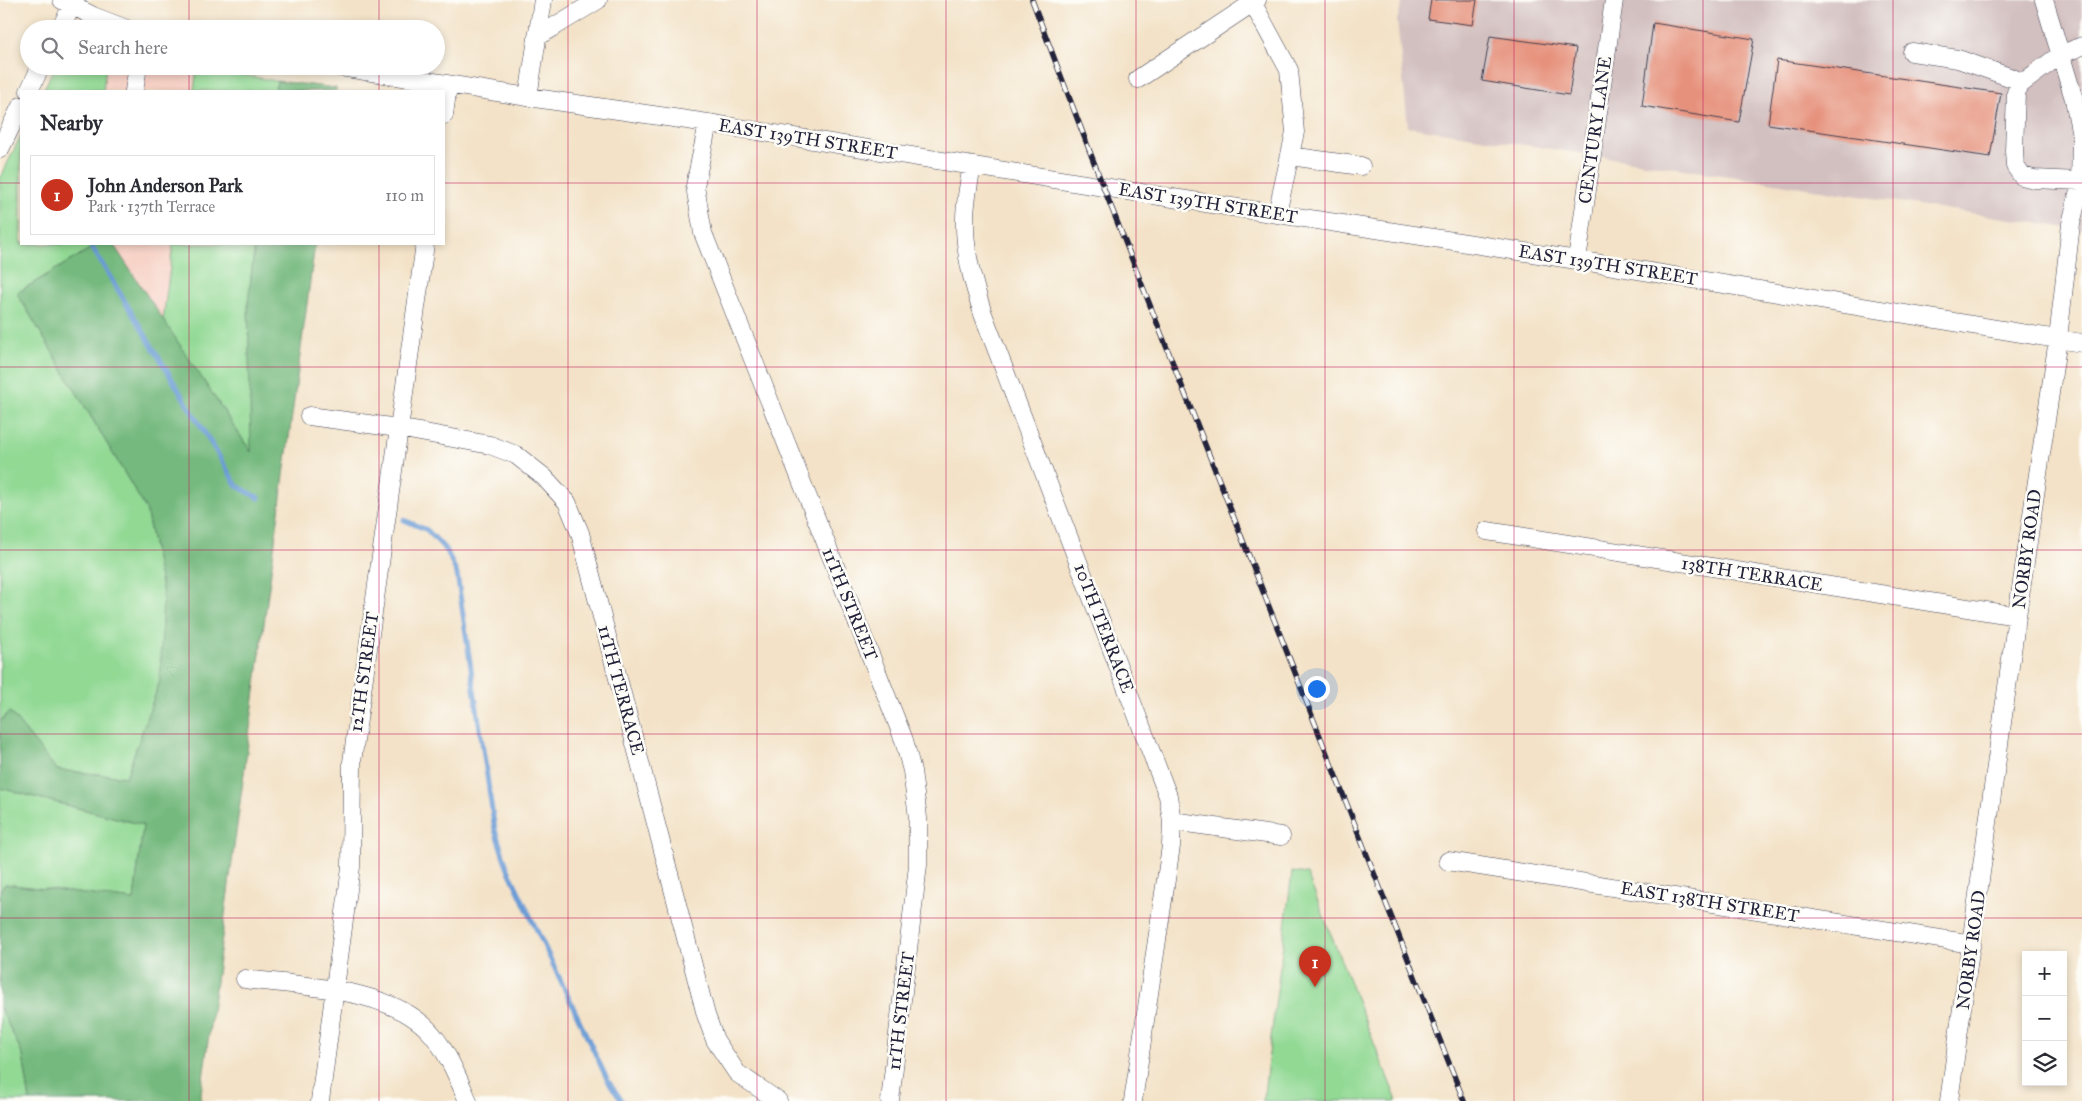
<!DOCTYPE html>
<html lang="en">
<head>
<meta charset="utf-8">
<style>
	body { margin:0; font-family:"IM FELL Great Primer",serif; background:#f2f2f3; color:#2b2b33 }
	.controls { position:absolute; right:15px; bottom:15px; display:grid; overflow:hidden; border-radius:0px; box-shadow:0 2px 8px #0003 }
	.controls button { width:45px; height:45px; display:grid; place-items:center; padding:0; border:0; border-bottom:1px solid #e1e1e2; background:#fff; color:#2b2b33; font:25px sans-serif }
	.you { position:absolute; left:1316px; top:688px; width:18px; height:18px; margin:-12px; border:4px solid #fff; border-radius:50%; background:#1a73e8; box-shadow:0 0 0 8px #1a73e833 }
	.badge { display:grid; place-items:center; width:32px; height:32px; border-radius:50%; background:#c8321e; color:#fff; font-size:16px; font-weight:700 }
	.pin { position:absolute; translate:-50% -41px; filter:drop-shadow(0 1px 2px #0008) }
	.pin::after { content:''; position:absolute; top:26px; width:18px; height:15px; background:inherit; clip-path:polygon(0 0,100% 0,50% 100%) }
	.list { margin:0; padding:0; list-style:none }
	h2 { display:flex; justify-content:space-between; align-items:center; height:65px; margin:0; padding:0 20px; font-size:21px }
	h2 small { font-size:16px; font-weight:400; color:#7c7c81 }
	.list li { display:grid; grid-template-columns:32px 1fr auto; gap:15px; align-items:center; box-sizing:border-box; height:80px; margin:0 10px 10px; padding:0 10px; border:1px solid #e1e1e2; border-radius:0px }
	.list b { display:block; font-size:19px; white-space:nowrap }
	.list p { margin:0; font-size:16px; white-space:nowrap; color:#7c7c81 }
	.list em { font-size:16px; font-style:normal; color:#7c7c81 }
	.icon { flex:none; width:28px; height:28px; fill:none; stroke:currentColor; stroke-width:2; stroke-linecap:round; stroke-linejoin:round }
	.map { position:relative; flex:none; width:2082px; height:1101px; overflow:hidden }
	.search { position:absolute; background:#fff; box-shadow:0 2px 8px #0003; left:20px; top:20px; width:425px; height:55px; display:flex; align-items:center; gap:12px; box-sizing:border-box; padding:0 18px; border-radius:28px; color:#7c7c81; font-size:19px }
	.panel { position:absolute; background:#fff; box-shadow:0 2px 8px #0003; left:20px; top:90px; width:425px; height:155px; border-radius:0px }
	.map>svg:first-child { display:block }
	.built { fill:#f7d1c6 }
	.industrial { fill:#d2bfbf }
	.green { fill:#92d994; stroke:#5a7e68 }
	.forest { fill:#75b97e; stroke:#4c6e5c }
	.lines { fill:none; stroke-linecap:round; stroke-linejoin:round }
	.stream { stroke:#6b9cd5; stroke-width:5 }
	.building { fill:#e6917c }
	.minor-casing { stroke:#413f50; stroke-width:19 }
	.minor { stroke:#fff; stroke-width:18 }
	.rail-casing { stroke:#22223b; stroke-width:5.5 }
	.rail { stroke:#fdfcf7; stroke-width:4; stroke-dasharray:11; stroke-linecap:butt }
	.grid { fill:none; stroke:#c2185b; stroke-width:1; stroke-opacity:0.55 }
	.labels { text-anchor:middle; dominant-baseline:central; stroke-width:5; stroke-linejoin:round; paint-order:stroke }
	.street-label { font-size:18px; fill:#22223b; stroke:#fdfcf7 }
</style>
</head>
<body>
<div class="map">
<svg width="2082" height="1101" viewBox="0 0 2082 1101">
	<rect width="100%" height="100%" fill="#fdfcf7"/>
	<filter id="ink" filterUnits="userSpaceOnUse"><feTurbulence type="fractalNoise" baseFrequency=".02" numOctaves="2"/><feDisplacementMap in="SourceGraphic" scale="10" xChannelSelector="R" yChannelSelector="G"/><feConvolveMatrix kernelMatrix="1 2 1 2 8 2 1 2 1" color-interpolation-filters="sRGB"/></filter>
	<filter id="wash" filterUnits="userSpaceOnUse"><feTurbulence type="fractalNoise" baseFrequency=".0096" numOctaves="4" result="noise"/><feDisplacementMap in="SourceGraphic" scale="20" xChannelSelector="R" yChannelSelector="G"/><feGaussianBlur stdDeviation="1.12" result="paint"/><feColorMatrix in="noise" values="0 0 0 0 0 0 0 0 0 0 0 0 0 0 0 0 0 1.4 0 .05"/><feComposite in="paint" operator="in"/></filter>
	<g filter="url(#wash)">
		<rect width="100%" height="100%" fill="#f3e2c7"/>
		<path class="built" d="M106,66l91,1 -3,24h-91z
			M113,244h60l-10,76z"/>
		<path class="industrial" d="M1403,0h679v230l-674,-103 -11,-107z"/>
		<path class="green" d="M55,66h51l-3,25h-60z
			M197,67l80,14 -2,10h-81z
			M21,135v109h77l-81,49 129,216 17,85 -3,87 -34,96 -69,-7 -47,-58 -10,9v-542z
			M173,244h82l-7,59 4,150 -89,-133z
			M0,788l143,37 -9,75 -129,-16 -5,7z
			M1292,872l15,2 90,227h-134z
			M0,1007l23,49 7,45h-30z"/>
		<path class="forest" d="M277,81l59,7v3h-61z
			M98,244h15l138,208 -3,-149 7,-59h60l-115,857h-170l-7,-45 -23,-49v-116l5,-7 129,16 9,-75 -143,-37v-67l10,-9 47,58 69,7 34,-96 3,-87 -17,-85 -129,-216z"/>
		<g class="lines">
			<path class="stream" d="M90,244l147,242 22,12
				M404,520l23,10 20,21 10,23 38,256 12,37 101,214 14,20"/>
		</g>
		<g id="blocks">
			<path class="building" d="M1431,0h46l-4,25 -45,-6z
				M1653,23l101,16 -15,83 -97,-16z
				M1490,36l86,12 -7,47 -87,-14z
				M1777,60l224,33 -11,64 -222,-33z"/>
		</g>
	</g>
	<g filter="url(#ink)">
		<use href="#blocks" fill-opacity="0" stroke="#413f50" stroke-width="1"/>
		<g class="lines">
			<g class="minor-casing">
				<path id="minor" d="M62,0l31,16 34,13
					M1251,0l38,70 6,62 -18,82
					M60,29l15,-29
					M537,37l61,-37
					M1912,52l46,7 57,20 6,5
					M334,66l194,31 180,26 439,71 430,66 505,83
					M1138,79l119,-79
					M29,91l12,-25
					M134,91l4,-25
					M528,97l15,-97
					M444,115l4,-30
					M708,123l-13,63 8,47 201,507 8,31 6,47v47l-28,236
					M0,149l21,-43
					M1290,156l71,10
					M972,166c-3,17 -7,36 -7,53 -1,33 8,63 18,95l185,482 4,25 -1,25 -38,255
					M2080,181l-46,-2 -12,-3 -7,-10 -1,-15 2,-59 5,-8 39,-29 22,-9
					M1577,260l37,-260
					M309,416l89,12 92,17 26,10 28,22 23,25 13,31 126,482 9,25 22,33 41,28
					M1487,531l530,85
					M1172,821l109,15
					M1448,861l524,83
					M245,979c55,7 149,9 187,55 16,19 26,44 36,67
					M320,1101l31,-234 1,-105 73,-518
					M1949,1101l68,-485 41,-277 13,-115 9,-37 1,-52 -7,-36 -30,-99"/>
			</g>
			<use href="#minor" class="minor"/>
			<g class="rail-casing">
				<path id="rail" d="M1032,0l71,186 361,915"/>
			</g>
			<use href="#rail" class="rail"/>
		</g>
	</g>
	<path class="grid" d="M189,0v29M379,0v29M568,0v1101M757,0v1101M946,0v1101M1136,0v1101M1325,0v1101M1514,0v1101M1703,0v1101M1893,0v1101M189,66v25M379,66v25M0,183h21M444,183h1638M189,244v857M379,244v857M0,367h2082M0,550h2082M0,734h2082M0,918h2082"/>
	<g class="labels">
		<g class="street-label">
			<text transform="translate(1595 130) rotate(-82)">CENTURY LANE</text>
			<text transform="translate(808 139) rotate(9)">EAST 139TH STREET</text>
			<text transform="translate(1208 203) rotate(9)">EAST 139TH STREET</text>
			<text transform="translate(1608 265) rotate(9)">EAST 139TH STREET</text>
			<text transform="translate(2027 549) rotate(-82)">NORBY ROAD</text>
			<text transform="translate(1752 574) rotate(9)">138TH TERRACE</text>
			<text transform="translate(850 604) rotate(68)">11TH STREET</text>
			<text transform="translate(1104 628) rotate(69)">10TH TERRACE</text>
			<text transform="translate(364 672) rotate(-82)">12TH STREET</text>
			<text transform="translate(621 690) rotate(75)">11TH TERRACE</text>
			<text transform="translate(1710 902) rotate(9)">EAST 138TH STREET</text>
			<text transform="translate(1971 950) rotate(-82)">NORBY ROAD</text>
			<text transform="translate(901 1011) rotate(-83)">11TH STREET</text>
		</g>
	</g>
</svg>
<div class="controls">
<button>+</button>
<button>−</button>
<button><svg class="icon" aria-label="layers" viewBox="0 0 24 24"><path d="M12 4l9 5-9 5-9-5zM3 14l9 5 9-5"/></svg></button>
</div>
<div class="you"></div>
<div class="pin badge" style="left:1315px;top:987px">1</div>
<div class="search"><svg class="icon" aria-label="search" viewBox="0 0 24 24"><circle cx="10" cy="10" r="6"/><path d="M15 15l6 6"/></svg>Search here</div>
<section class="panel">
<h2>Nearby<small></small></h2>
<ul class="list">
<li><span class="badge">1</span><div><b>John Anderson Park</b><p>Park · 137th Terrace</p></div><em>110 m</em></li>
</ul>
</section>
</div>
</body>
</html>
